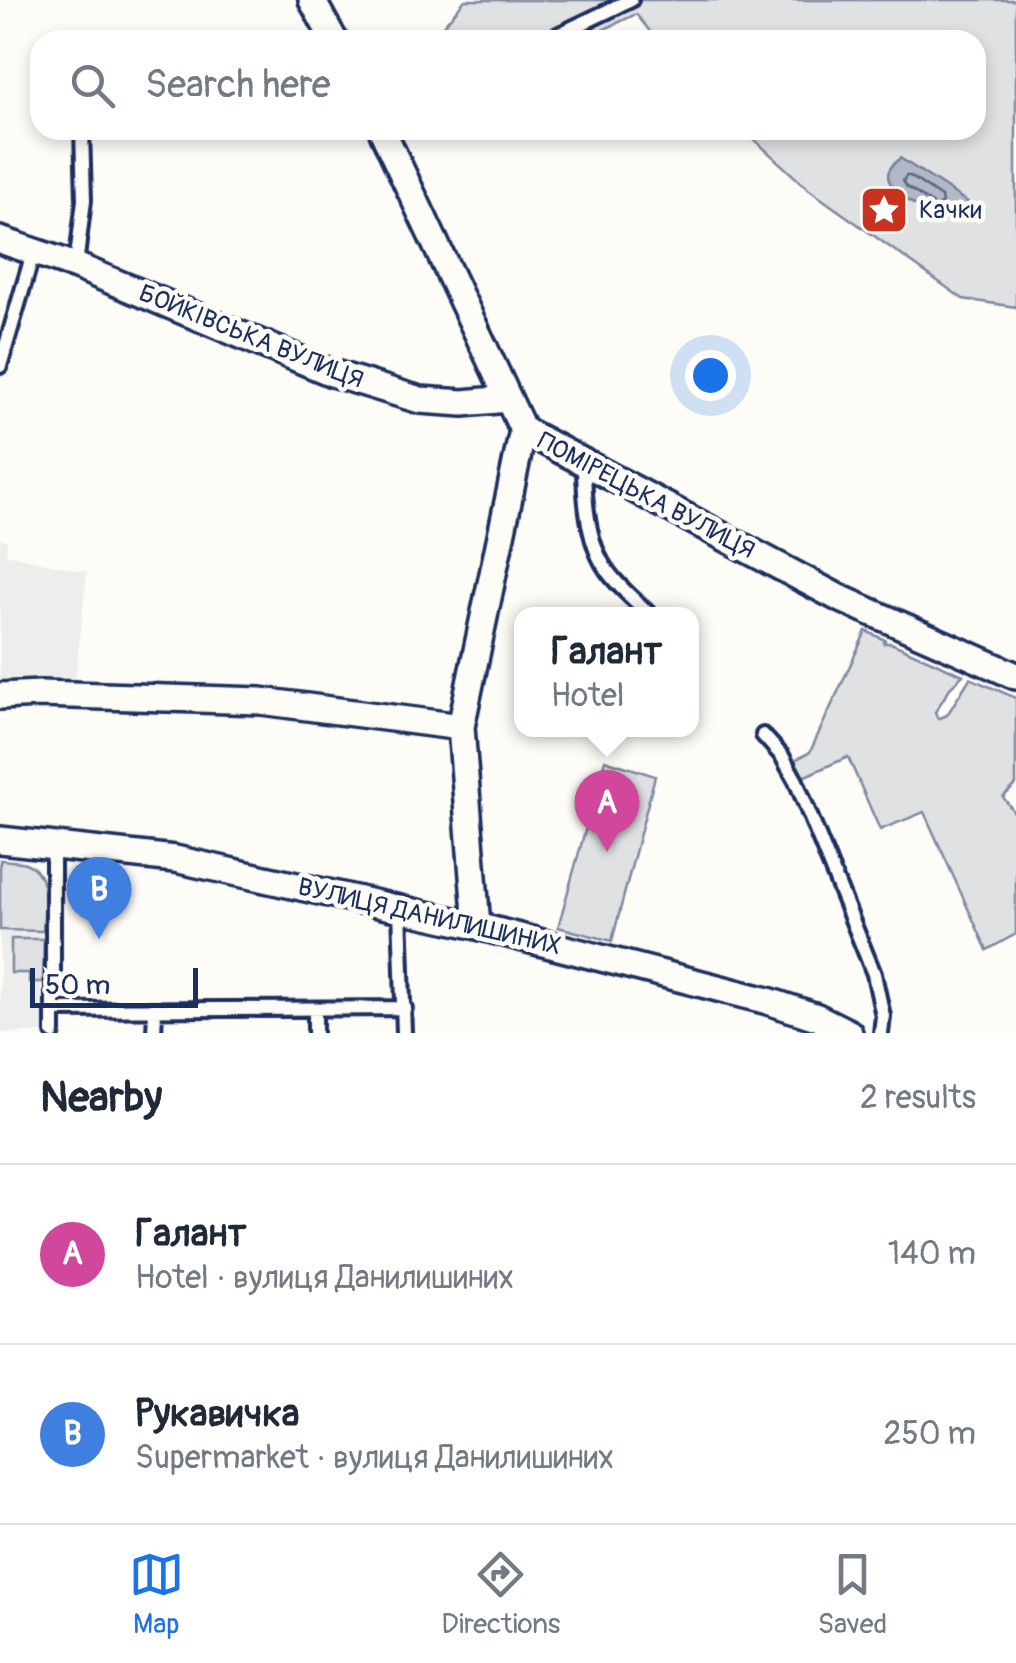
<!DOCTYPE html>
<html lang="en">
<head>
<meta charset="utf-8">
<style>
	body { margin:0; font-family:Pangolin,sans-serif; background:#f2f2f3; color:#1f2937 }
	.scale { position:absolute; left:30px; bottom:25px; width:168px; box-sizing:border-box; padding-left:10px; border:5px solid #1b2f5e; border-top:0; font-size:28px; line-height:35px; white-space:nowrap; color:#1b2f5e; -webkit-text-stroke:8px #fdfcf7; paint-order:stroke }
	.you { position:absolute; left:710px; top:375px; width:35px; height:35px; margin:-25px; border:8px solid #fff; border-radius:50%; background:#1a73e8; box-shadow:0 0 0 15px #1a73e833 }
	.badge { display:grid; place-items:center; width:65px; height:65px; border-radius:50%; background:#1a73e8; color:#fff; font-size:32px; font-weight:700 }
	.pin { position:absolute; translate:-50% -82px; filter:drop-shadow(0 2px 5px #0008) }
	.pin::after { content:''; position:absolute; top:52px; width:35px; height:30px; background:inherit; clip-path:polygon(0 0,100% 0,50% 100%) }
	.popup { position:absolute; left:514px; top:607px; width:185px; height:130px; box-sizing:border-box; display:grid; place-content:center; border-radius:20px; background:#fff; filter:drop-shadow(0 2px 8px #0005); font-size:32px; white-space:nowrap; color:#747a83 }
	.popup b { font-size:38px; color:#1f2937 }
	.popup::after { content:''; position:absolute; left:50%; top:100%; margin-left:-20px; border:20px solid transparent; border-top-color:#fff }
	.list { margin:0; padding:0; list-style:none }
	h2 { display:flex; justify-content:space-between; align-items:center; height:130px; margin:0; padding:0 40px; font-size:42px }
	h2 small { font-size:32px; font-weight:400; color:#747a83 }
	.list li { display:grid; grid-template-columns:65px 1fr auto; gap:30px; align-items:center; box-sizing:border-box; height:180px; padding:0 40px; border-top:2px solid #e0e1e3 }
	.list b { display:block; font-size:38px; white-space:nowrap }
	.list p { margin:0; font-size:32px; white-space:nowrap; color:#747a83 }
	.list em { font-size:32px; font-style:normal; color:#747a83 }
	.icon { flex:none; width:55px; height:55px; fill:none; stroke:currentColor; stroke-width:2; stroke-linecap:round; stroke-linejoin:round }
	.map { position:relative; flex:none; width:1016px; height:1033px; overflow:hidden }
	.search { position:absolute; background:#fff; box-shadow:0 5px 15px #0003; left:30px; right:30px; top:30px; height:110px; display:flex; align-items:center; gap:25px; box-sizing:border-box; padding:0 35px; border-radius:30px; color:#747a83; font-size:38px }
	.sheet { height:490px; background:#fff }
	nav { display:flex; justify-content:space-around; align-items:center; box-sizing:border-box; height:140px; border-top:2px solid #e0e1e3; background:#fff; font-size:28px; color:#747a83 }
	nav a { display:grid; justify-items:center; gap:5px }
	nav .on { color:#1a73e8 }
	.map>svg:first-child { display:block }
	.built { fill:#edeeec }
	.green { fill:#e0e1e3; stroke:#7e88a0; stroke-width:2.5 }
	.water { fill:#b3b8c5; stroke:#76819c; stroke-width:2.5 }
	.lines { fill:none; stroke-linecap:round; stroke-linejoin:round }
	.shore { stroke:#586687; stroke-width:2.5 }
	.service-casing { stroke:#1b2f5e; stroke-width:20 }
	.minor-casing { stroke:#1b2f5e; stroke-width:32 }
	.service { stroke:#fdfcf7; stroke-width:12 }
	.minor { stroke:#fdfcf7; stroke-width:25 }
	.labels { text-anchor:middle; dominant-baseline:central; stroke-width:9; stroke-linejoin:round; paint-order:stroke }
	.poi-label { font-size:25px; fill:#1b2f5e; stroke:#fdfcf7; text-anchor:start }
	.street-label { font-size:25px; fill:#1b2f5e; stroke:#fdfcf7 }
</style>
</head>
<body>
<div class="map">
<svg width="1016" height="1033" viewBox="0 0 1016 1033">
	<rect width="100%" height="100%" fill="#fdfcf7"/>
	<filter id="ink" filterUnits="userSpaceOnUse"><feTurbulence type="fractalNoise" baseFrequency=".01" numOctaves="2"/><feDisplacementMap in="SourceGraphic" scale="20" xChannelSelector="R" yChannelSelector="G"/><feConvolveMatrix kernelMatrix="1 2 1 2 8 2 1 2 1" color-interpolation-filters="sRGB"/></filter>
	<g filter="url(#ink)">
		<path class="built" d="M0,538l7,3 -1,13 81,18 -12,111 -75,1z
			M0,860l24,3 13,9 5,9 1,152h-43z"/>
		<path class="green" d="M465,0h551v307l-53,-8 -155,-110 -64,-59h232v-90h-319l-21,-26 -54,26h-151z
			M866,631l19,9 -1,3h7l72,32 -13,13 -15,24 3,7 9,-4 23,-37 46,20v87l-13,12 13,18v119l-29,16 -63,-138 -44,18 -32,-73 -45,20 -8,-17 15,-8z
			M605,760l50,16 -43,165 -54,-14z
			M0,860c8,1 18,1 25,3 26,9 19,47 18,68l-43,-1z
			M11,939h33l-1,43h-14v-9h-18z"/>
		<path class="water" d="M900,158l72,47 -5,13 -19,-7 -4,9c-14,-6 -63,-29 -55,-49 2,-6 7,-9 11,-13z"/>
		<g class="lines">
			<path class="shore" d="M906,176h4l31,21 1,7 -7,2 -28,-19 -4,-6z"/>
			<g class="service-casing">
				<path id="service" d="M547,40l84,-40
					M76,266l8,-66 -2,-70
					M0,366l34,-116
					M584,463c0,32 3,79 22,106 11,17 29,31 43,45
					M763,735l19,21 14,25 78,193 9,42 -2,17
					M53,846v187
					M400,909l4,124
					M53,1010l352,-2
					M154,1033l1,-23
					M315,1033v-24"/>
			</g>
			<g class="minor-casing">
				<path id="minor" d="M312,0l22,40
					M382,130l141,300 314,167 179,79
					M0,240l76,26 256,107 88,27 43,3 45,-4
					M0,696l40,-2 221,7 200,26
					M0,840l175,19 302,67 291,75 49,16 32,16
					M477,926l-16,-199 62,-297"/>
			</g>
			<use href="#service" class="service"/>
			<use href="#minor" class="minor"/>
		</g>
	</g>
	<defs>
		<g id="sight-square" transform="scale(2.5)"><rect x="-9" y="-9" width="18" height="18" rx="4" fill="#c8321e" stroke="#fdfcf7"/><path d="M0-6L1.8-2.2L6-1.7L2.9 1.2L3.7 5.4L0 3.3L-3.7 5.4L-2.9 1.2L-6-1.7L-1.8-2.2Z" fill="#fff"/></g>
	</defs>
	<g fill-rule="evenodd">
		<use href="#sight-square" x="884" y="210"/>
	</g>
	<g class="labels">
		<g class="poi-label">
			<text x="919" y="210">Качки</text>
		</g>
		<g class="street-label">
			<text transform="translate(251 337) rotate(22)">БОЙКІВСЬКА ВУЛИЦЯ</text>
			<text transform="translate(646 496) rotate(28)">ПОМІРЕЦЬКА ВУЛИЦЯ</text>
			<text transform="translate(429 917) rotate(13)">ВУЛИЦЯ ДАНИЛИШИНИХ</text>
		</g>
	</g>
</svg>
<div class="scale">50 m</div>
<div class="you"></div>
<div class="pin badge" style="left:607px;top:852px;background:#d1479c">A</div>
<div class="popup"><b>Галант</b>Hotel</div>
<div class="pin badge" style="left:99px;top:939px;background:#3f7fe0">B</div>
<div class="search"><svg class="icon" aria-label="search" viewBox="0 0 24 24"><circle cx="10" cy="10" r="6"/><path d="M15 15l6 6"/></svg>Search here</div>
</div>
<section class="sheet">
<h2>Nearby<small>2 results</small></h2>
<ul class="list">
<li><span class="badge" style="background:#d1479c">A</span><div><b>Галант</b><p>Hotel · вулиця Данилишиних</p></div><em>140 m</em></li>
<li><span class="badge" style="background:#3f7fe0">B</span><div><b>Рукавичка</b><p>Supermarket · вулиця Данилишиних</p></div><em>250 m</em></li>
</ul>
</section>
<nav>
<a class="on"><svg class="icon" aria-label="map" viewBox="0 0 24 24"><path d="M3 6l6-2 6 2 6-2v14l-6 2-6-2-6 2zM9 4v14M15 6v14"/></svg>Map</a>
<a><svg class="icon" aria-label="directions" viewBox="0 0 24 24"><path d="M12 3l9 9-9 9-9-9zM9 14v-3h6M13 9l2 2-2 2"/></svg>Directions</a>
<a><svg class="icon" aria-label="saved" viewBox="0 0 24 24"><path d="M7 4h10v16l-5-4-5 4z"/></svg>Saved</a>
</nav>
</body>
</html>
